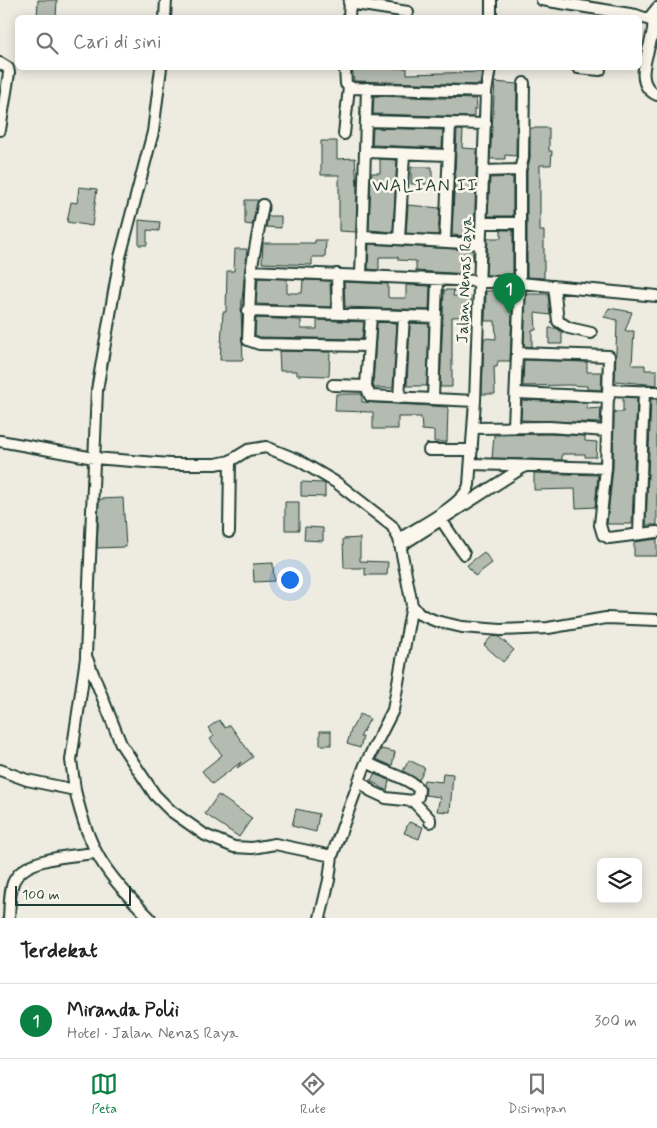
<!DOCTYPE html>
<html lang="id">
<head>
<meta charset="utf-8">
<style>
	body { margin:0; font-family:Mynerve,sans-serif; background:#f2f2f2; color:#222 }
	.controls { position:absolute; right:15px; bottom:15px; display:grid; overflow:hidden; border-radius:8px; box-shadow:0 2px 12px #0003 }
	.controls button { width:45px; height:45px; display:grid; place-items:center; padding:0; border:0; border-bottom:1px solid #e0e0e0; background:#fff; color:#222; font:25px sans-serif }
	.scale { position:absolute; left:15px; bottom:12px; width:116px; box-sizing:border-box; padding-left:5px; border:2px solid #1f3d34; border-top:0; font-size:14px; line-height:18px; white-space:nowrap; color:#1f3d34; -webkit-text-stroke:4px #fbf7ec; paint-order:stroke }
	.you { position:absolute; left:289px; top:579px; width:18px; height:18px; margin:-12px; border:4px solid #fff; border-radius:50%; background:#1a73e8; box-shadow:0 0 0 8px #1a73e833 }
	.badge { display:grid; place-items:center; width:32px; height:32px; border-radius:50%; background:#0b8043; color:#fff; font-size:16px; font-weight:700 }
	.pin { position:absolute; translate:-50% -41px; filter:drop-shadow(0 1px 2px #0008) }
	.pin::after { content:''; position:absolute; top:26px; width:18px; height:15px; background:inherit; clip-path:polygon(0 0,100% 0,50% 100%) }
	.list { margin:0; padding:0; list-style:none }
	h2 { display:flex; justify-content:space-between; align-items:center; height:65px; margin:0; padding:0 20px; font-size:21px }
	h2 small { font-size:16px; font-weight:400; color:#767676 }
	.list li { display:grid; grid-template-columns:32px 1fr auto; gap:15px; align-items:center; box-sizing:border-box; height:75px; padding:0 20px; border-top:1px solid #e0e0e0 }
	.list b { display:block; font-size:19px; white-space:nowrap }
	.list p { margin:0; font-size:16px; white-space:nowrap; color:#767676 }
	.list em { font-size:16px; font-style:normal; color:#767676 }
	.icon { flex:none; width:28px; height:28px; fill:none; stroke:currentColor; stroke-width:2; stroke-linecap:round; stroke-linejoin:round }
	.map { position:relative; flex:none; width:657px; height:918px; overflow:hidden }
	.search { position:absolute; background:#fff; box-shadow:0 2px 12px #0003; left:15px; right:15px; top:15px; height:55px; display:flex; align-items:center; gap:12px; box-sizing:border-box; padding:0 18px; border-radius:8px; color:#767676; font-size:19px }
	.sheet { height:140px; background:#fff }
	nav { display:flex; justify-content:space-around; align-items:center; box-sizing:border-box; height:70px; border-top:1px solid #e0e0e0; background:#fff; font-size:14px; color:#767676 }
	nav a { display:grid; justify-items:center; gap:2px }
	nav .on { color:#0b8043 }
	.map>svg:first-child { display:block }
	.building { fill:#b4bbb0; stroke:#1f3d34 }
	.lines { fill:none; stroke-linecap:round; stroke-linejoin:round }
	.minor-casing { stroke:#1f3d34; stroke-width:14 }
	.minor { stroke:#fbf7ec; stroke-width:10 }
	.labels { text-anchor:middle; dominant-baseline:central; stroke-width:5; stroke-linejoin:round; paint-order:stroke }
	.street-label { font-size:16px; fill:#1f3d34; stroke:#fbf7ec }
	.neighbourhood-label { font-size:18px; letter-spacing:1px; fill:#1f3d34; stroke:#fbf7ec }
</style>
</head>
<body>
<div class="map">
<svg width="657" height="918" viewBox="0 0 657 918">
	<rect width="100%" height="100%" fill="#eeece1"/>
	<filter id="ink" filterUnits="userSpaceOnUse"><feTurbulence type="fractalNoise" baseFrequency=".02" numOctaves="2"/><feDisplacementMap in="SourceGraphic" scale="10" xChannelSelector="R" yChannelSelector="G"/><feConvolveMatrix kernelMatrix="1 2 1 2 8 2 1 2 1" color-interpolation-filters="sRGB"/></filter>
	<g filter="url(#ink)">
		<path class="building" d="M38,0h19l-1,18 -19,-1z
			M352,68h55v6l75,-2 -2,13 -126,-4z
			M495,82l22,2 -1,72 -11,-1v4h-15z
			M374,96l102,3 1,10h-3v8l-101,-3z
			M373,128l70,2 -1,18 -70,-3z
			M530,128h19v23h3l-1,14h-11v66h4v47l-17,-1v-106l3,-13z
			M457,130h6l-1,18 15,1 -3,88 -22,-2z
			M321,141h16v18l18,-1 2,28 -1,46 -17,-1v-56h-18z
			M380,159l17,1 -4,72 -24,-2 2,-57h9z
			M411,167h21v17h-21z
			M513,177v39h-25l2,-38z
			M79,187l18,2 -5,37 -25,-4 4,-20 6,1z
			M245,200h13l-6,25 -7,-1z
			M408,205l32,3 -2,27 -32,-2z
			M268,216h13v12l-15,-1z
			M139,220l21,2 -1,9 -12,-1v15h-8z
			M501,230h12v46l-27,-1 2,-37h13z
			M315,240h11l-1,17h-13v8l-50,-2 1,-20h52z
			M369,244l104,6v10h-5v14l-52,-3v-10l-18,-1v-3h-19v13l-11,-1z
			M235,249h12l-6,62 2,49h-23l3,-48h3l1,-41h7z
			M258,278l29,1v14h15l1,-13 27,1 1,26 -75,-3z
			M344,282l44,2v13l2,1h16v-13l24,1 -1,24 -84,-3z
			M444,290h10l-1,6 17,1 1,19 -19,1v70h-12z
			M513,290l-3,71h-12l-1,6h-3l1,27h-13l2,-56 12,1 -1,-18h-10l1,-30z
			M526,294h22l2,21 -15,-2 1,17h-4v17l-8,-1z
			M609,308l23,4 -7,19h9l-2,34h13v5h12v15l-42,-4 2,-61 -13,-3z
			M256,318l45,2v9h16v-9l47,2 -2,17 -102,-2 -5,-2z
			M377,322l20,1 -4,65h-19l-1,-3z
			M410,323l19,1 -2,62h-20z
			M549,328h7l6,4v12h-13z
			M279,351l51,1 -1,24 -32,-1v-4h-17z
			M524,360l63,2v10h15l-1,18 -14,-1v-3l-19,-1 -45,1z
			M336,394h26v8l86,5 -1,35h-13v-11l-12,-1 -1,-13h-23v12h-25v-17l-38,-1z
			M623,397l14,1 -5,126h-25l6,-56 1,-56h9z
			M651,399h6v126h-11z
			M522,400l66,3 -1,6 14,-1 -1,15 -79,-3z
			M549,434l36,2v5l12,1 -1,15h-11v-3h-23v6l-70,-2 2,-23z
			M534,473l64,2 -3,32 -19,1 -1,-19 -41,1z
			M301,482l22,1 2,1v13l-24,-1z
			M123,498l3,49 -29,1 2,-49z
			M285,502h14v28h-14z
			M305,527l18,1v13l-19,-1z
			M360,538v23l28,1 -1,13h-22v-7h-21l-1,-29z
			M657,539v17h-23v-14z
			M484,552l8,11 -17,13 -8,-11z
			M273,563l1,18 -20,1 -1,-18z
			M492,636l7,1 15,13 -11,12 -19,-17z
			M360,714l10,5 -10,18h3l-3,11 -13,-4 4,-14z
			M219,720l6,8 5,-3 23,32 -16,11 4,-6 -29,22 -10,-13 20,-16 -12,-16 4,-3 -6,-8z
			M320,731h11v14h-11z
			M381,749l14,3 -3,14 -16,-7z
			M409,760l16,8 -6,12 -16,-9z
			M443,773l10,1 -3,38 -13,-1 3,-14 -15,-2 1,-7 -3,-4 1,-4 18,2z
			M374,774l15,6 -2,11 -16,-10z
			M218,795l34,23 -13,19 -34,-23z
			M296,809l23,5 -3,18 -24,-6z
			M409,822l14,5 -4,12 -15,-6z"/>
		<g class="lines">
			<g class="minor-casing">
				<path id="minor" d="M542,0l94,15 17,6c4,21 -26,60 4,74
					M349,3l59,9
					M165,18l1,-18
					M349,18l1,-18
					M491,18v-18
					M649,18l8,-10
					M0,63l8,5 1,5 -9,57
					M161,68l-8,64 -33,125 -23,133 -11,266 35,88 34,51 16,16 34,24 29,12 18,1 23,-4 57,12 33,-91 28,-55 19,-105
					M345,68l1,16 6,4 134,4
					M578,68l22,2
					M367,121l119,3
					M344,134l5,-47
					M366,152l82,3
					M484,171l36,-1
					M263,205l-12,66 -3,69 11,4 109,2
					M482,223h37
					M363,237l118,7
					M399,239l5,-85
					M445,241l5,-117
					M251,271l269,12 137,13
					M337,274l1,38
					M361,276l6,-188
					M554,286l4,35 11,7 22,5
					M248,311l188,6
					M371,315l-5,71 4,10 105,5
					M518,353l91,3 -3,112 -6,57 3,10 6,3 48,-6
					M333,385l33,1
					M609,390l48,2
					M516,393l93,4
					M399,398l5,-82
					M433,399l4,-119
					M514,426l6,-143v-113l3,-12 1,-75
					M473,428l76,-1 58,4
					M0,441l94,17 76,6h46l14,-3 18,-11 18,-3 32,13 39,23 55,43 7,13 13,66 7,9 17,7 26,6 39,3 47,-2 58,-10 51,2
					M429,450h43
					M471,464l135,4
					M442,521l22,33
					M229,532l1,-71
					M639,534l5,-143
					M399,539c17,-11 65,-34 70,-54l6,-84 11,-309 4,-24
					M400,546l125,-80
					M367,762c13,9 46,17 52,28l-1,7 -5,4 17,18v3
					M0,770l27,10 48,10 -4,-30 15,-102
					M359,780l12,11 15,7 27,3
					M75,790c14,61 30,84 75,128
					M9,918c1,-11 0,-24 4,-35 10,-26 59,-27 82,-30
					M320,918l9,-38 3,-24"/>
			</g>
			<use href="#minor" class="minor"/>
		</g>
	</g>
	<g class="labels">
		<g class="street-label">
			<text transform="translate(465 280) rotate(-88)">Jalan Nenas Raya</text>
		</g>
		<g class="neighbourhood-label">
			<text x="425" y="186">WALIAN II</text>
		</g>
	</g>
</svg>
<div class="controls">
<button><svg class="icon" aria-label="layers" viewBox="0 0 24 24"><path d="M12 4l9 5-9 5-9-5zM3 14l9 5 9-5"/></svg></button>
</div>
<div class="scale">100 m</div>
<div class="you"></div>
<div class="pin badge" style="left:509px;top:314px">1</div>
<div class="search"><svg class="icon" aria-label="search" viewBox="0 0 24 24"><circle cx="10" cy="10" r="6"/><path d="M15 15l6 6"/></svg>Cari di sini</div>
</div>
<section class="sheet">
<h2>Terdekat<small></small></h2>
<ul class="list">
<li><span class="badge">1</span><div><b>Miranda Polii</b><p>Hotel · Jalan Nenas Raya</p></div><em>300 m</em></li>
</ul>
</section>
<nav>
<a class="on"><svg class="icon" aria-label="map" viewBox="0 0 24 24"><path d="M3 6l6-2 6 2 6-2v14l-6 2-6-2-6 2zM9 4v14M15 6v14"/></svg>Peta</a>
<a><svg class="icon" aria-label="directions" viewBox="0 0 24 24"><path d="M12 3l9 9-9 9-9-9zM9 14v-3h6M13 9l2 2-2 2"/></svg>Rute</a>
<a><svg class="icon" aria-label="saved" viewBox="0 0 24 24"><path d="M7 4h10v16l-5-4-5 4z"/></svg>Disimpan</a>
</nav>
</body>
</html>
